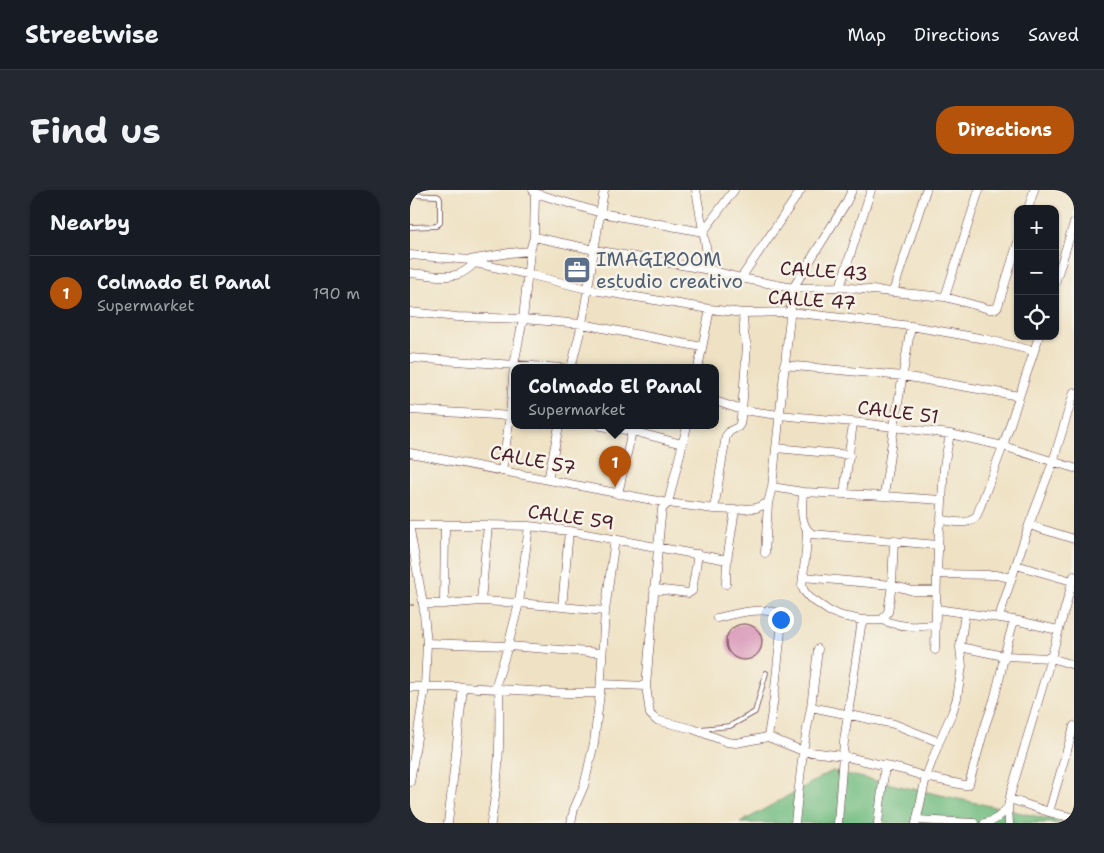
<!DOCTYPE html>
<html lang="en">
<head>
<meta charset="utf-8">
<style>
	body { margin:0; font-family:"Shantell Sans",sans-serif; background:#242831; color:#f1f3f6 }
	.controls { position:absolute; right:15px; top:15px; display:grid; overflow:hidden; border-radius:10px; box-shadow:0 1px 4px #0004 }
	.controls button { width:45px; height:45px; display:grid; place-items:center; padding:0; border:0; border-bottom:1px solid #363941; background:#171b24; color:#f1f3f6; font:25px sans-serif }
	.you { position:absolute; left:370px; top:429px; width:18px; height:18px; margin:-12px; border:4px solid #fff; border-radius:50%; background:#1a73e8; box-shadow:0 0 0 8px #1a73e833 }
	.badge { display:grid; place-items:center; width:32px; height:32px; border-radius:50%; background:#b45309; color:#fff; font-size:16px; font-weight:700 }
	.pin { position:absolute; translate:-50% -41px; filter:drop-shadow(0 1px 2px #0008) }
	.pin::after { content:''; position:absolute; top:26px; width:18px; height:15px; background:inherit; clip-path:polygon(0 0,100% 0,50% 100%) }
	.popup { position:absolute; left:101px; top:174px; width:208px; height:65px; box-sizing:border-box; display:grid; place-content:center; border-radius:10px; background:#171b24; filter:drop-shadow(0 1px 4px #0005); font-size:16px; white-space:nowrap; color:#9ea1a6 }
	.popup b { font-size:19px; color:#f1f3f6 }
	.popup::after { content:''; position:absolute; left:50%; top:100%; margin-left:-10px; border:10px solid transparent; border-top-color:#171b24 }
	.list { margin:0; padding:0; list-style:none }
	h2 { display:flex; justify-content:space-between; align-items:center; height:65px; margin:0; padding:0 20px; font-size:21px }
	h2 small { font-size:16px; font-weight:400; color:#9ea1a6 }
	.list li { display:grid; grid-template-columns:32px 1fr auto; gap:15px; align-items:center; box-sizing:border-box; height:75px; padding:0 20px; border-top:1px solid #363941 }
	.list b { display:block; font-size:19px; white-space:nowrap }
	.list p { margin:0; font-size:16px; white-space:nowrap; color:#9ea1a6 }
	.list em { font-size:16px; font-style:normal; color:#9ea1a6 }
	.icon { flex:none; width:28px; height:28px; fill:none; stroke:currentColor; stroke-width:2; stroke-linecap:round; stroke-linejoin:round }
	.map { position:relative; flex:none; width:664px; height:633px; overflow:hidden; border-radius:20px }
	header { display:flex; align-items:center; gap:30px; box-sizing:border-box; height:70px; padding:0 25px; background:#171b24; border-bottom:1px solid #363941 }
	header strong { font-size:24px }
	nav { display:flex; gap:28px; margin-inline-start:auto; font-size:18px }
	.intro { display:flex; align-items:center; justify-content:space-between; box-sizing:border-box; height:120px; padding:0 30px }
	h1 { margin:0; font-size:35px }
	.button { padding:12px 22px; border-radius:20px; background:#b45309; color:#fff; font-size:18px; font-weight:700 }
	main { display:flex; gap:30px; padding:0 30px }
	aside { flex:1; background:#171b24; border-radius:20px; box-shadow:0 1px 4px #0004 }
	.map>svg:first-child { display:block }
	.forest { fill:#76be84; stroke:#606e58 }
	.building { fill:#d58bb3 }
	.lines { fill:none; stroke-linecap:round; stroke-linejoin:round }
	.lane-casing { stroke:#633c42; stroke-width:5.5 }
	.street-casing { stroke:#633c42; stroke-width:9 }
	.path { stroke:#633c42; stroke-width:1; stroke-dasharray:4 4; stroke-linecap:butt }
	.lane { stroke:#fff; stroke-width:4 }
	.street { stroke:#fff; stroke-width:8 }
	.labels { text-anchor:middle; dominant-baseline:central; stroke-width:5; stroke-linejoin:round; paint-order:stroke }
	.service-label { font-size:19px; fill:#4e5e75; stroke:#f7f3e8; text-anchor:start }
	.street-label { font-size:19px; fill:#4a1f2b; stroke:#f7f3e8 }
</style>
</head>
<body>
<header>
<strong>Streetwise</strong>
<nav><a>Map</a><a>Directions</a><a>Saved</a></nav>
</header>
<div class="intro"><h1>Find us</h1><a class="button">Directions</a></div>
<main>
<aside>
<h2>Nearby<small></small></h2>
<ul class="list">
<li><span class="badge">1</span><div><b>Colmado El Panal</b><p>Supermarket</p></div><em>190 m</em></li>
</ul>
</aside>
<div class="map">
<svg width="664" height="633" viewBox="0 0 664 633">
	<rect width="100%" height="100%" fill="#f7f3e8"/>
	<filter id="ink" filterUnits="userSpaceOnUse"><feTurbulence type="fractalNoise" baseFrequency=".02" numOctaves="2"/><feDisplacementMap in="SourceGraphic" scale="10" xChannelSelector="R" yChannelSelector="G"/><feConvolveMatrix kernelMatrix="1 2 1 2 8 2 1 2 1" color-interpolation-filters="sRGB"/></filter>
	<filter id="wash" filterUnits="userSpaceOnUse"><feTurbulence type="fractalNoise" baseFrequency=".0096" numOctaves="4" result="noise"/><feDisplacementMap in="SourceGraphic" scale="20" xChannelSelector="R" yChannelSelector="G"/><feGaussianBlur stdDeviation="1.12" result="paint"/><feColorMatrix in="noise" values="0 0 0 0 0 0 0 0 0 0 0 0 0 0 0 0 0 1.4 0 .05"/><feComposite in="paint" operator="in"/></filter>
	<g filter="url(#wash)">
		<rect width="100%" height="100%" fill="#efe2c4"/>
		<path class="forest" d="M422,581l235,52h-327z"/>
		<g id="blocks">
			<path class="building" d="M316 452a18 18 0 1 1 36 0a18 18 0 1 1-36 0Z"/>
		</g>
	</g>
	<g filter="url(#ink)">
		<use href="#blocks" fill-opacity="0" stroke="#633c42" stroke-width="1"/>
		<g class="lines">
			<g class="lane-casing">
				<path id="lane" d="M0,5l27,1 2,1 1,2v24l-4,3 -26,1
					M290,539l30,-3 25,-14 11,-39"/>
			</g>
			<g class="street-casing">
				<path id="street" d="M123,0l2,3 66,20 102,19 31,-42
					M286,0l14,80
					M657,0l7,1
					M618,19l6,-19
					M124,47l61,13 115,20 31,8 52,10 47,-1 105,10 44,12h6l3,-3 20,-64
					M0,65l60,5 5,3 52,11 60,15 123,20 33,4 47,-1 121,14 74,13 49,12
					M60,70l39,-7 21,-2
					M0,83c14,1 36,6 49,1 6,-2 11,-7 16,-11
					M331,88l60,-88
					M645,93l19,-60
					M430,97l31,-97
					M483,102l33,-102
					M535,107l34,-107
					M0,122l47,5 66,2 59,5 120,23
					M0,168l153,10
					M374,175l119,11 116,20
					M161,178l11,-44 22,-134
					M288,178l12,-59
					M305,211l27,9 37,5 74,7 97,12 53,12 71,22
					M0,220l103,6
					M191,236l31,5 50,13
					M277,236l-19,77 -6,6 -2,17 -14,160 4,28 6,6 37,9 34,13 9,1 32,-6
					M366,258l74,7
					M0,263l258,50 46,6 21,1 21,-2 12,-5
					M92,281l8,-55 4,-51 9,-46 7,-68 4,-14 1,-44
					M138,290l11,-54
					M362,297l31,5 81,4 57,4
					M393,302c-1,15 -4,33 9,42l126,11
					M208,304l14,-63
					M434,304l9,-72
					M474,306l10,-69 17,-101
					M304,319l12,-73 4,-5 8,-4 2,-3 2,-14 5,-64 -3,-12 -1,-21
					M531,330c12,1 28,7 36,-5l26,-69 36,-110
					M0,335h78l41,1 40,5 158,29
					M619,335l45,14
					M0,340l13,74 4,39 -2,44 -15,95
					M397,340l-1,21 -4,34 2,6 6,7 19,13 13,5 20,4
					M355,363l3,-50 4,-16 21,-199 53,-85 6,-13
					M606,375l56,16
					M527,384l59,1 15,3
					M393,387l89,8 21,6h23
					M316,394l1,-24 8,-50
					M244,399l35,4 3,-2 6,-37
					M71,411l7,-76
					M13,414h21l37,-3 38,2 86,8
					M34,414l1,-79
					M152,417l7,-76
					M526,419l29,4
					M589,427l30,-92 24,-63 21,-70
					M307,428c17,-4 45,-12 63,-4l2,7 -8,77 -6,39 35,14 40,5 61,14 22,7 -10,46
					M472,430c18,7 34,7 53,5
					M604,430l-10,36 -3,16 -7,28 -9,26 -16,58 -1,1h-4l-38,-8 13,-35 13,-29 5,-15 5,-32 -2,-19 5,-34 49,7 44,10
					M17,453l81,3 94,7
					M550,457l44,9 47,2 23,7
					M525,460l2,-76 2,-46 2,-8 3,-54 6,-32
					M191,494l45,2
					M0,497h53l102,6h35
					M85,498l13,-42 11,-43 10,-77
					M401,517l83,17 45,18
					M600,609l39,13 25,6
					M639,622l25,-86
					M507,630l57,3
					M38,633l7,-61 8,-75
					M81,633c1,-9 3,-18 4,-27 5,-35 5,-72 4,-108
					M161,633l3,-14 10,-23 10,-43 6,-50 5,-82 10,-72
					M385,633l8,-72 8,-44 7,-58
					M428,633l6,-82 18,-121h20l6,-8 4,-27 2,-45
					M468,633l7,-58
					M575,633c11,-2 16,-8 23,-16
					M599,633l-1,-16 3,-15 40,-134 23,-82"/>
			</g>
			<path class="path" d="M0,415h5"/>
			<use href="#lane" class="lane"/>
			<use href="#street" class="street"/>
		</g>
	</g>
	<defs>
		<g id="office-square" transform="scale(1.4375)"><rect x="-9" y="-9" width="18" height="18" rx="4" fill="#5c6f8a" stroke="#f7f3e8"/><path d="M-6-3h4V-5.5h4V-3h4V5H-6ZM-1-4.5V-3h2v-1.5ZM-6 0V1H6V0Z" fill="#fff"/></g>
	</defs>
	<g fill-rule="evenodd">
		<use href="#office-square" x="167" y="80"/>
	</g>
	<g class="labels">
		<g class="service-label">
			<text x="186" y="69">IMAGIROOM<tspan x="186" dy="22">estudio creativo</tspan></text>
		</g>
		<g class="street-label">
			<text transform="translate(414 81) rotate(4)">CALLE 43</text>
			<text transform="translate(402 110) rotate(4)">CALLE 47</text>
			<text transform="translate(488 222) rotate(7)">CALLE 51</text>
			<text transform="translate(123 270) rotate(11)">CALLE 57</text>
			<text transform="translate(161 327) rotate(8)">CALLE 59</text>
		</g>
	</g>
</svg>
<div class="controls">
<button>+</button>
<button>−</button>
<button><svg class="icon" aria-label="locate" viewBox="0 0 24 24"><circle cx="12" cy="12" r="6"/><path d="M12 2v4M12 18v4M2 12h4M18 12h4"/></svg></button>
</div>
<div class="you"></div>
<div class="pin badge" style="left:205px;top:297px">1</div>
<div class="popup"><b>Colmado El Panal</b>Supermarket</div>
</div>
</main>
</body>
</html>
